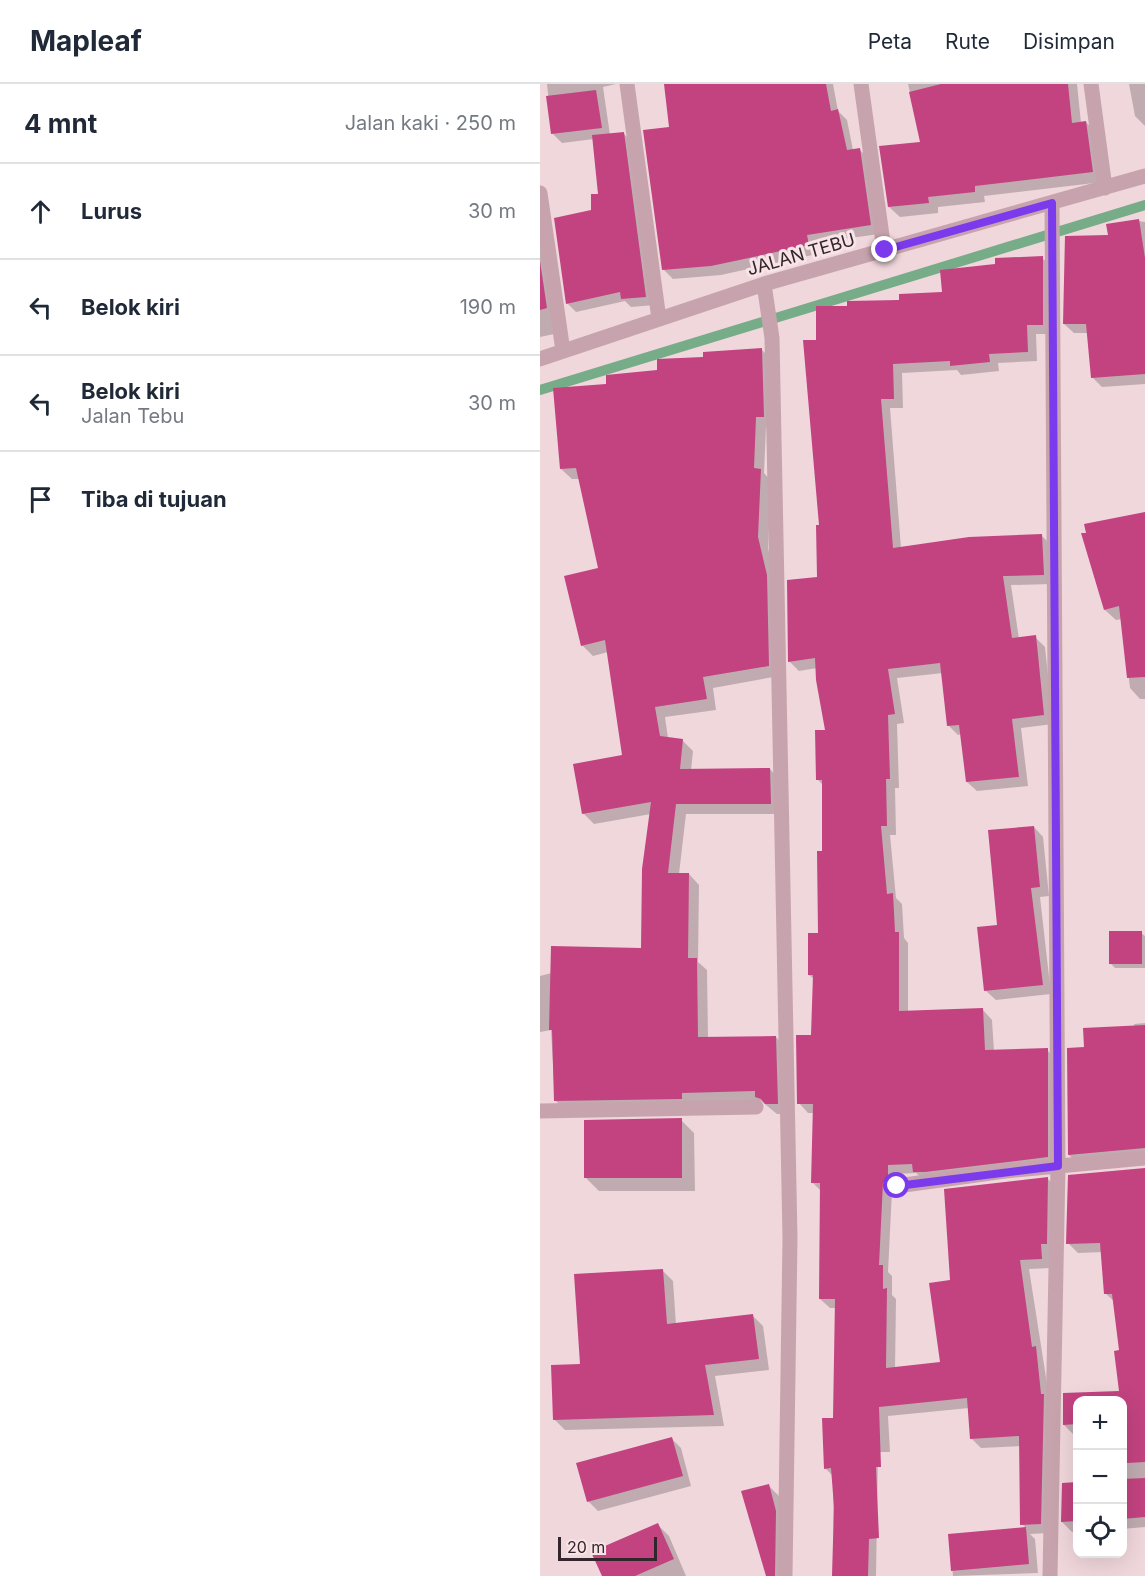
<!DOCTYPE html>
<html lang="id">
<head>
<meta charset="utf-8">
<style>
	body { margin:0; font-family:Inter,sans-serif; background:#f6f6f7; color:#1f2937 }
	.controls { position:absolute; right:18px; bottom:18px; display:grid; overflow:hidden; border-radius:12px; box-shadow:0 6px 24px #0002 }
	.controls button { width:54px; height:54px; display:grid; place-items:center; padding:0; border:0; border-bottom:2px solid #e0e1e3; background:#fff; color:#1f2937; font:30px sans-serif }
	.scale { position:absolute; left:18px; bottom:15px; width:99px; box-sizing:border-box; padding-left:6px; border:3px solid #32252b; border-top:0; font-size:16px; line-height:21px; white-space:nowrap; color:#32252b; -webkit-text-stroke:4px #f8e3e7; paint-order:stroke }
	.stop { position:absolute; width:18px; height:18px; margin:-14px; border:4px solid #7c3aed; border-radius:50%; background:#fff }
	.stop.end { background:#7c3aed; border-color:#fff; box-shadow:0 2px 6px #0008 }
	.list { margin:0; padding:0; list-style:none }
	h2 { display:flex; justify-content:space-between; align-items:center; height:78px; margin:0; padding:0 24px; font-size:26px }
	h2 small { font-size:20px; font-weight:400; color:#747a83 }
	.list li { display:grid; grid-template-columns:39px 1fr auto; gap:18px; align-items:center; box-sizing:border-box; height:96px; padding:0 24px; border-top:2px solid #e0e1e3 }
	.list b { display:block; font-size:22px; white-space:nowrap }
	.list p { margin:0; font-size:20px; white-space:nowrap; color:#747a83 }
	.list em { font-size:20px; font-style:normal; color:#747a83 }
	.icon { flex:none; width:33px; height:33px; fill:none; stroke:currentColor; stroke-width:2; stroke-linecap:round; stroke-linejoin:round }
	.map { position:relative; flex:none; width:605px; height:1492px; overflow:hidden }
	header { display:flex; align-items:center; gap:36px; box-sizing:border-box; height:84px; padding:0 30px; background:#fff; border-bottom:2px solid #e0e1e3 }
	header strong { font-size:28px }
	nav { display:flex; gap:33px; margin-inline-start:auto; font-size:21px }
	main { display:flex }
	aside { flex:1; background:#fff }
	.map>svg:first-child { display:block }
	.shadow { fill:#0003 }
	.lines { fill:none; stroke-linecap:round; stroke-linejoin:round }
	.stream { stroke:#77ac88; stroke-width:10 }
	.building { fill:#c24380 }
	.street { stroke:#c7a4ad; stroke-width:15 }
	.route { stroke:#7c3aed; stroke-width:8 }
	.labels { text-anchor:middle; dominant-baseline:central; stroke-width:6; stroke-linejoin:round; paint-order:stroke }
	.street-label { font-size:18px; fill:#32252b; stroke:#f8e3e7 }
</style>
</head>
<body>
<header>
<strong>Mapleaf</strong>
<nav><a>Peta</a><a>Rute</a><a>Disimpan</a></nav>
</header>
<main>
<aside>
<h2>4 mnt<small>Jalan kaki · 250 m</small></h2>
<ul class="list">
<li><svg class="icon" aria-label="ahead" viewBox="0 0 24 24"><path d="M12 20V5M6 11l6-6 6 6"/></svg><div><b>Lurus</b></div><em>30 m</em></li>
<li><svg class="icon" aria-label="left" viewBox="0 0 24 24"><path d="M17 20v-9H6M10 6l-5 5 5 5"/></svg><div><b>Belok kiri</b></div><em>190 m</em></li>
<li><svg class="icon" aria-label="left" viewBox="0 0 24 24"><path d="M17 20v-9H6M10 6l-5 5 5 5"/></svg><div><b>Belok kiri</b><p>Jalan Tebu</p></div><em>30 m</em></li>
<li><svg class="icon" aria-label="arrive" viewBox="0 0 24 24"><path d="M6 21V4h12l-3 4 3 4H6"/></svg><div><b>Tiba di tujuan</b></div></li>
</ul>
</aside>
<div class="map">
<svg width="605" height="1492" viewBox="0 0 605 1492">
	<rect width="100%" height="100%" fill="#f0d7dc"/>
	<path class="shadow" d="M7,0h69l-13,3 7,48 13,-2 9,9 22,163 -23,2 -6,-6 -49,11 -9,-9 33,-107 -6,-57 -32,4 -10,-10z
		M125,0h168l5,27 9,9 6,30h7l9,9 10,75 -64,9 2,11 -96,21 -48,4 -9,-9 7,-141z
		M368,0h169l4,39 5,-1 10,11 7,49 -119,14 1,6 -47,5v6l-38,4 -11,-10 33,-64z
		M589,0h16v42l-10,-10z
		M598,137l7,1v162l-43,3 -10,-10 -4,-44h-14l-10,-9 45,-88z
		M0,146l19,103 -19,4z
		M502,174l10,9v67h-16l1,27 -39,2 1,8 -38,4 -4,-5 -55,3 1,35h-13l11,140 141,-12 9,9 1,39 -41,1 8,54 16,-2 10,10 8,77 -32,4 7,58 -51,5 -10,-9 -5,-48 -4,1 -10,-10 -5,-52 -46,5 7,45 -7,1 2,64h-4l1,47h-6l6,63 6,6 2,34 4,5v70l75,-3 9,10 2,32 53,-2 9,9 1,107 -132,15 -9,-8 -19,1v17h-5l-4,81 4,4v19l4,4 -1,70 46,-5 11,-83 95,-103 10,10 -6,80 -22,1 21,134v130l-20,1 5,5 3,34 -85,3 -3,-41 77,-6 -5,-5 -1,-78 -40,2 -10,-10 -2,-30 -81,8 2,36h-12l-2,124h-42l-1,-100 -8,-8 9,-49 3,-111h-7l-10,-9 1,-108 -8,-8 1,-70h-6l-9,-10 13,-67 2,-57 -5,-4 10,-40 5,-82 -1,-68 -5,-5 8,-49 -9,-63 -18,3 -9,-9 -2,-81 30,-2 3,-52 -4,-185 32,-34 95,-15 53,-27z
		M222,266l10,10 2,67h-8l-2,46 7,8 -3,67 9,39 2,89 -66,12 3,22 -51,7 3,21 14,2 11,11 -2,19 79,-1 10,11 1,34h-95l-7,60h10l10,11 -1,77 9,8 1,68 68,-1 10,11 2,66h-11l-16,-13 -69,2 -126,8 -11,-11 -4,-70 -11,2v-56l103,-27 8,-135 -57,10 -11,-11 40,-57 -15,-104 -15,4 -11,-11 18,-76 -20,-90h-8l-11,-10 47,-84 96,-27z
		M605,429v186h-5l-10,-11 -8,-69 -6,1 -11,-10 -19,-85z
		M494,743l9,10 6,59 -9,1 11,97 -55,6 -10,-9 13,-65z
		M601,849l4,3v32h-30l-4,-4z
		M605,939v136l-66,6 -10,-10 17,-106 49,-22 -1,-3z
		M141,1036l13,13 1,58h-96l-14,-14z
		M605,1085v358l-23,2v-129h-44v34l-4,1 -10,-10 1,-30 56,-3v-40l-6,-50 -9,-8 -3,-42 -25,1 -10,-10 1,-67z
		M122,1186l11,11 3,44 76,-10 11,11 6,44 -54,6 9,50 -159,4 -11,-11 28,-53z
		M132,1355l9,9 10,38 -93,25 -10,-10z
		M538,1399v48l-6,1 -10,-10 1,-38z
		M228,1401l12,12 6,79h-18l-25,-84z
		M118,1441l11,11 17,40h-83l-10,-23z"/>
	<g class="lines">
		<path class="stream" d="M0,306l605,-185"/>
	</g>
	<path class="building" d="M124,0h162l5,27 7,-2 9,41 13,-2 11,77 -64,10 2,10 -98,21 -49,4 -19,-140 26,-3z
		M401,0h127l4,39 14,-2 7,51 -118,14v6l-47,5 1,6 -41,4 -9,-61 41,-4 -11,-50z
		M56,6l6,38 -51,6 -5,-38z
		M84,48l22,165 -25,2 -1,-7 -54,12 -12,-86 37,-8v-16h7l-6,-59z
		M599,135l6,39v116l-54,4 -5,-54h-23l2,-88 43,-1 -2,-11z
		M503,172v69h-16l1,27 -39,2 1,8 -40,4v-5l-57,3 1,35h-13l12,149 76,-11 73,-3 2,41 -41,1 9,62 24,-3 8,80 -32,4 7,58 -53,5 -7,-57 -12,1 -7,-63 -52,6 7,45 -7,1 2,64h-4l1,47h-6l6,68 6,-1 2,39h4v79l84,-3 2,42 63,-2v109l-123,15h-12l-1,-8 -24,1v17h-5l-4,83h4v24l4,-1 -1,80 54,-6 -11,-79 21,-3 -6,-91 104,-12 -1,67h-6l1,15 -22,1 12,87 4,-1 5,48h3l-3,130 -21,1 -1,-89 -49,3 -3,-41 -88,9 2,60h-5l3,71 -10,1 -1,37h-36l2,-69 -3,-39 -7,1 -2,-51h11l2,-119h-16l1,-116h-9l2,-79h-16l-1,-69h15l2,-60h-5v-42h10l-1,-82h5v-71h-6l-1,-50h10l-9,-50 -1,-22 -27,4 -1,-82 30,-3 -1,-52h3l-16,-185h13v-34h31v-5l52,-1v-6l43,-2 -2,-22 55,-6v-6z
		M0,177l7,47 -7,2z
		M222,264l2,69h-8l-2,51 7,1 -3,68 9,38 2,91 -66,11 4,22 -52,8 5,29 23,3 -3,30 90,-1 1,36h-95l-8,69h21l-1,85h9l1,79 78,-1 2,68h-13l-4,-5 -6,-2v-6l-73,2v6l-128,2 -2,-71h-3l2,-84 90,2 1,-79 9,-67 -69,12 -9,-50 49,-9 -17,-115 -24,6 -17,-70 34,-8 -22,-100 -16,1 -7,-81 53,-4v-9l51,-5v-11l46,-2v-5z
		M605,428v165l-18,1 -8,-72 -15,4 -23,-77h5l-2,-9z
		M494,742l6,61 -9,1 12,97 -59,6 -7,-64 20,-2 -9,-95z
		M569,847h33v33h-33z
		M605,941v123l-77,7 -1,-107 17,-1 -1,-19z
		M142,1034v60h-98v-58z
		M605,1084v294l-18,1 -5,-62h-45v23l-14,1v-32l56,-2 -5,-40 5,-1 -7,-56h-8l-4,-51 -34,1 2,-69z
		M123,1185l4,55 86,-10 6,45 -54,6 9,50 -161,5 -2,-55 29,-1 -6,-90z
		M132,1353l11,39 -96,26 -11,-39z
		M605,1394v39l-23,2v-40z
		M537,1398v39l-16,1 1,-39z
		M229,1400l7,27 -1,65h-9l-25,-85z
		M118,1439l16,36 -39,17h-33l-11,-24z
		M486,1443l3,37 -78,7 -3,-37z"/>
	<g class="lines">
		<path class="street" d="M87,0l32,235
			M321,0l23,166
			M551,0l14,104
			M0,109l23,158
			M224,200l8,54 18,900 -5,338
			M0,275l224,-75 381,-108
			M0,1027l216,-4
			M357,1102l108,-15 140,-13
			M510,1492l8,-410 -6,-963"/>
	</g>
	<g class="lines">
		<path class="route" d="M345,166l167,-47 6,963 -161,20"/>
	</g>
	<g class="labels">
		<g class="street-label">
			<text transform="translate(261 170) rotate(-16)">JALAN TEBU</text>
		</g>
	</g>
</svg>
<div class="controls">
<button>+</button>
<button>−</button>
<button><svg class="icon" aria-label="locate" viewBox="0 0 24 24"><circle cx="12" cy="12" r="6"/><path d="M12 2v4M12 18v4M2 12h4M18 12h4"/></svg></button>
</div>
<div class="scale">20 m</div>
<div class="stop" style="left:357px;top:1102px"></div>
<div class="stop end" style="left:345px;top:166px"></div>
</div>
</main>
</body>
</html>
